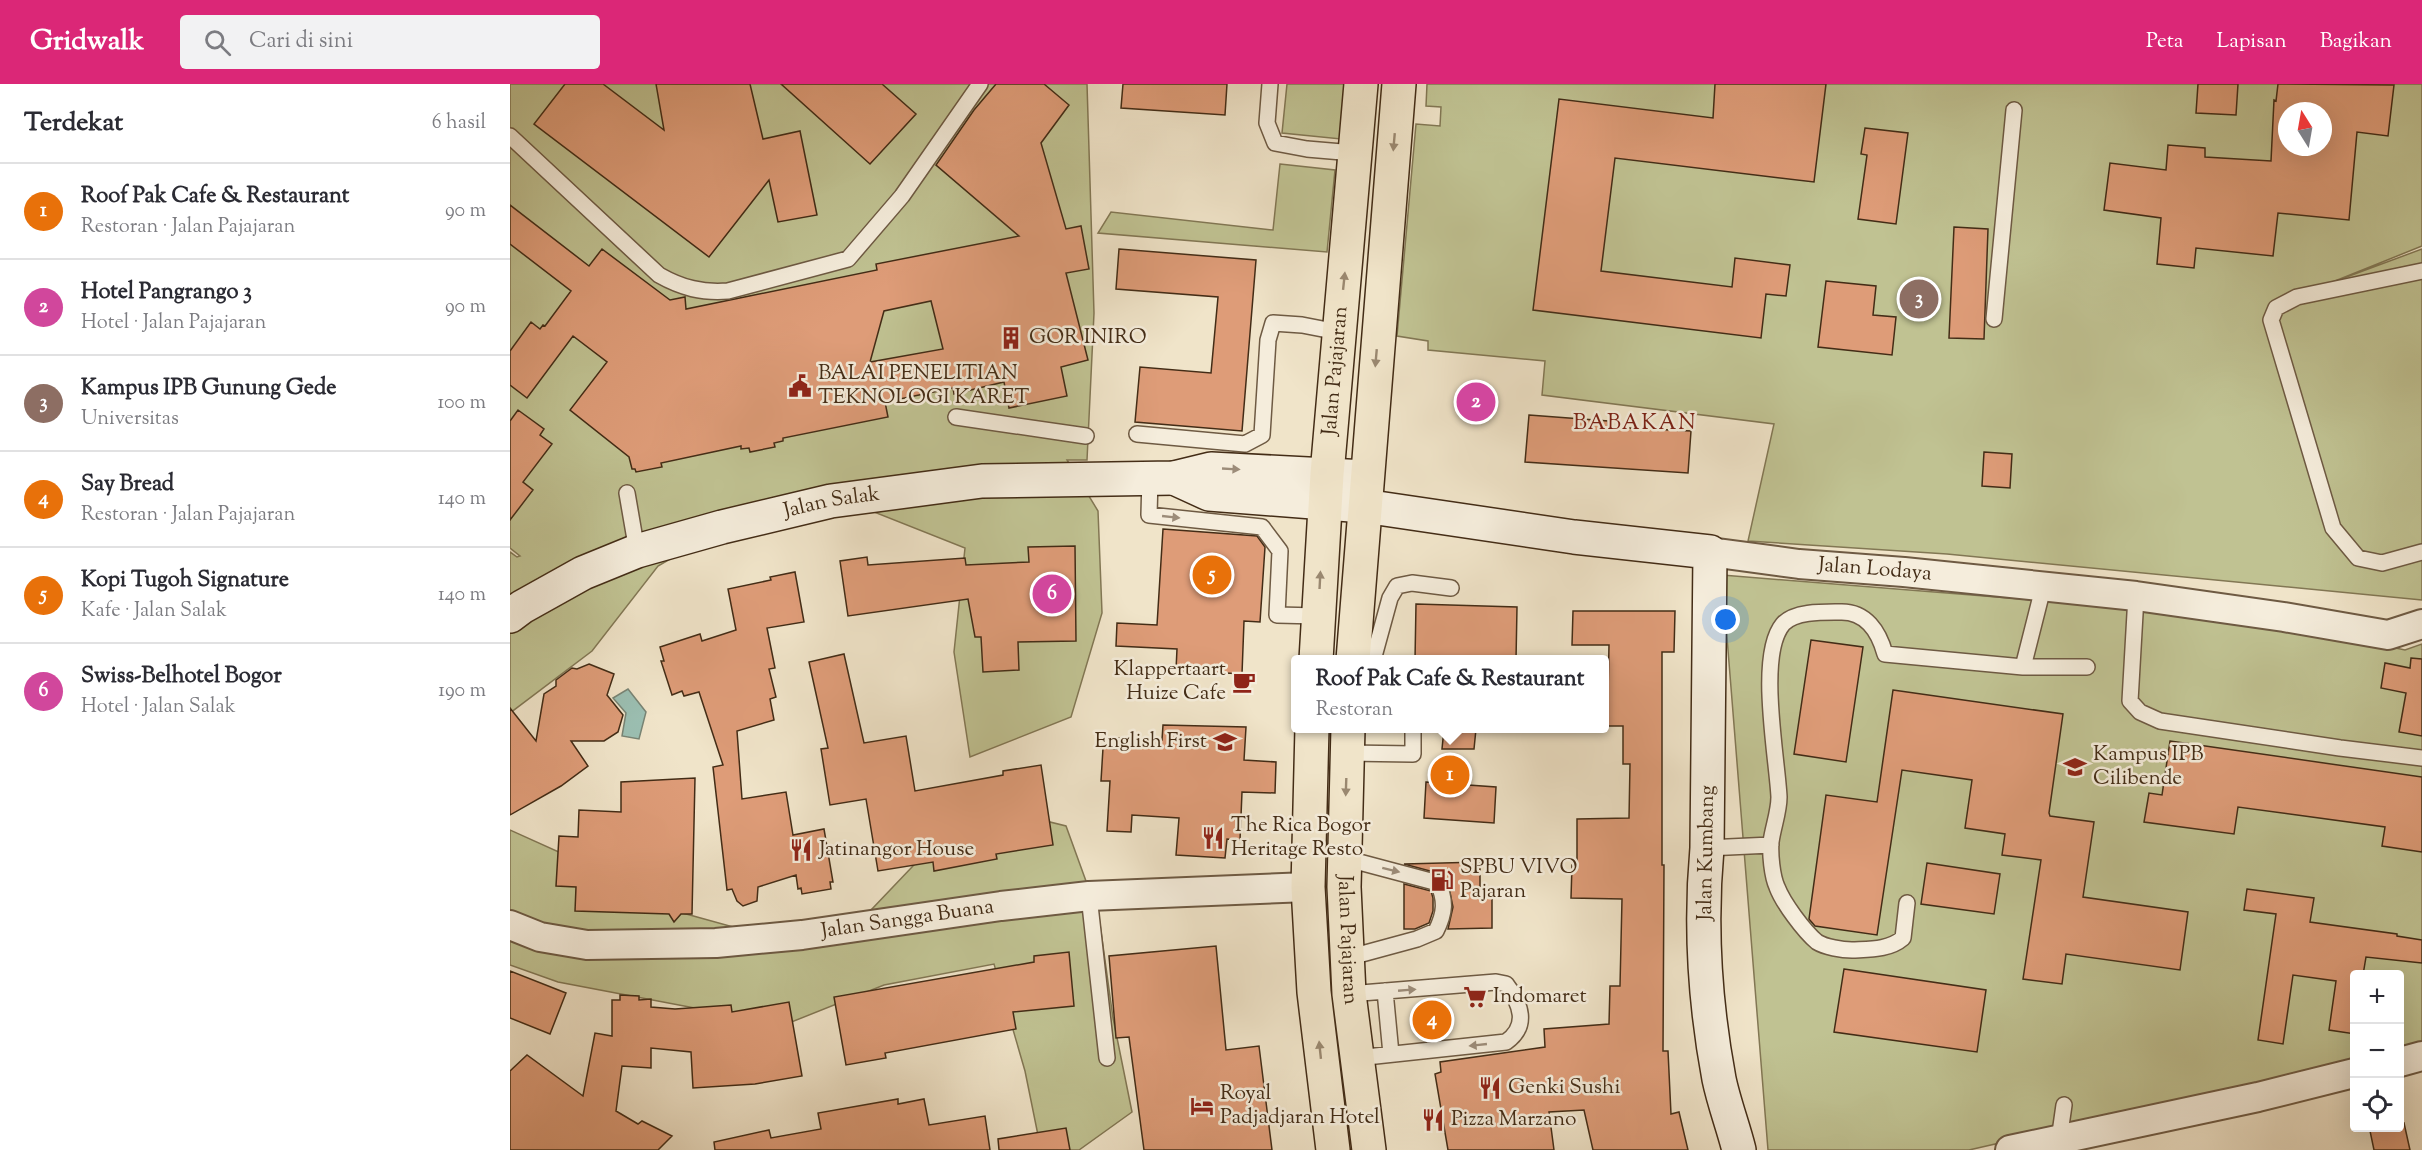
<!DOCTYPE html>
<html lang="id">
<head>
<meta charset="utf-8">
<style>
	body { margin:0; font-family:"Sorts Mill Goudy",serif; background:#f2f2f3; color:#2b2b33 }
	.controls { position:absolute; right:18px; bottom:18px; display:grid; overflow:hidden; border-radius:6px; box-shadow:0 6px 24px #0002 }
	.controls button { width:54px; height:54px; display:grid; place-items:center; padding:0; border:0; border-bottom:2px solid #e1e1e2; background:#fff; color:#2b2b33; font:30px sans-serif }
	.compass { position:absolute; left:1768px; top:18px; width:54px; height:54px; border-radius:50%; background:#fff; box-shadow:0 6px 24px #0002; rotate:349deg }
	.you { position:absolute; left:1216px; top:536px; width:21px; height:21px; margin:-15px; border:4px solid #fff; border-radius:50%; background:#1a73e8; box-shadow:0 0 0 9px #1a73e833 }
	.badge { display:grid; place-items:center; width:39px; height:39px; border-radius:50%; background:#db2777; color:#fff; font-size:20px; font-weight:700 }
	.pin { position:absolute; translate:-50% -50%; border:3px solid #fff; box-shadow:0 2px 6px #0006 }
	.popup { position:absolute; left:781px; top:571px; width:318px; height:78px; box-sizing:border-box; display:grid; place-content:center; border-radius:6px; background:#fff; filter:drop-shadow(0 2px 4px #0005); font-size:20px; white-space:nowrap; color:#7c7c81 }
	.popup b { font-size:22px; color:#2b2b33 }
	.popup::after { content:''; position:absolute; left:50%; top:100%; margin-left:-12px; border:12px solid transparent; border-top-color:#fff }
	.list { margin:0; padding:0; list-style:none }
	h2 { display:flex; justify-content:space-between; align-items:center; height:78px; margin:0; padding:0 24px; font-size:26px }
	h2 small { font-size:20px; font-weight:400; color:#7c7c81 }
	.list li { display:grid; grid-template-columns:39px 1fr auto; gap:18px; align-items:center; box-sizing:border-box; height:96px; padding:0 24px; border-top:2px solid #e1e1e2 }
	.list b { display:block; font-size:22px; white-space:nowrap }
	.list p { margin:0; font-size:20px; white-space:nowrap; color:#7c7c81 }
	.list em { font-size:20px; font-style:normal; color:#7c7c81 }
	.icon { flex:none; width:33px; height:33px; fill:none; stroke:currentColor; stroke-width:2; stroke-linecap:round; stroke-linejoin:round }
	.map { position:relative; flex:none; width:1912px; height:1066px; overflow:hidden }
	header { display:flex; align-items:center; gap:36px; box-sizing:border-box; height:84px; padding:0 30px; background:#db2777; color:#fff }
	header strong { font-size:28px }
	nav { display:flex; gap:33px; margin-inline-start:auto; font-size:21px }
	.search { width:420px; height:54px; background:#f2f2f3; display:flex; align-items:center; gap:15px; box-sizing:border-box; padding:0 21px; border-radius:6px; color:#7c7c81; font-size:22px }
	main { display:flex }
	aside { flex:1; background:#fff }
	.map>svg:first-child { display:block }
	.green { fill:#c0c292; stroke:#827754; stroke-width:1.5; fill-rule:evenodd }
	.water { fill:#9bbfb2; stroke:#788474; stroke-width:1.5 }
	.building { fill:#de9c78; stroke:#432c16; stroke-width:1.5; fill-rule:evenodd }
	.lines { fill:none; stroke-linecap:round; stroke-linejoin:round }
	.lane-casing { stroke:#6e5a43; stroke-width:18 }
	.street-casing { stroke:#6e5a43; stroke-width:32 }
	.secondary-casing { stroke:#432c16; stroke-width:36 }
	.highway-casing { stroke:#432c16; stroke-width:36 }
	.lane { stroke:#f5eddc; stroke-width:15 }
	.street { stroke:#f5eddc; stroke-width:28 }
	.secondary { stroke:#f5eddc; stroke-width:33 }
	.highway { stroke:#f0e4c9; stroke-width:33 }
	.oneway { fill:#9a8870 }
	.oneway2 { fill:#9c8c79 }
	.labels { text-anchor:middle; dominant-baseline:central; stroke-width:5; stroke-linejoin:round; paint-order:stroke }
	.poi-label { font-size:21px; fill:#432c16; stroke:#f5eddc; text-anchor:start }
	.street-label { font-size:21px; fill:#432c16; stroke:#f5eddc }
	.neighbourhood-label { font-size:22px; letter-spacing:1.5px; fill:#7a1f14; stroke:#f5eddc }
</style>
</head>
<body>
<header>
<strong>Gridwalk</strong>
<div class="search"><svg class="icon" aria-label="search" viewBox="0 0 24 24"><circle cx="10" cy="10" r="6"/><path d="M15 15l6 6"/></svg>Cari di sini</div>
<nav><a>Peta</a><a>Lapisan</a><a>Bagikan</a></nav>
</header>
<main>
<aside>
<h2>Terdekat<small>6 hasil</small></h2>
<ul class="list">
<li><span class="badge" style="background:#e8710a">1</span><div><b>Roof Pak Cafe &amp; Restaurant</b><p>Restoran · Jalan Pajajaran</p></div><em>90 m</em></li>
<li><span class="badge" style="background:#d1479c">2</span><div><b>Hotel Pangrango 3</b><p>Hotel · Jalan Pajajaran</p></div><em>90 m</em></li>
<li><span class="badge" style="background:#8d6e63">3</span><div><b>Kampus IPB Gunung Gede</b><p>Universitas</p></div><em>100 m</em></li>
<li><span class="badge" style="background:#e8710a">4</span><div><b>Say Bread</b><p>Restoran · Jalan Pajajaran</p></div><em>140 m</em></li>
<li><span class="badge" style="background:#e8710a">5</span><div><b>Kopi Tugoh Signature</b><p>Kafe · Jalan Salak</p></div><em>140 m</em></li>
<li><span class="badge" style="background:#d1479c">6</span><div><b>Swiss-Belhotel Bogor</b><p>Hotel · Jalan Salak</p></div><em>190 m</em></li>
</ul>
</aside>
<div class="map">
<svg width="1912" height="1066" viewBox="0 0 1912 1066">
	<rect width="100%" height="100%" fill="#f0e4c9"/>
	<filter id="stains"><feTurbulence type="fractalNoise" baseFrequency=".00333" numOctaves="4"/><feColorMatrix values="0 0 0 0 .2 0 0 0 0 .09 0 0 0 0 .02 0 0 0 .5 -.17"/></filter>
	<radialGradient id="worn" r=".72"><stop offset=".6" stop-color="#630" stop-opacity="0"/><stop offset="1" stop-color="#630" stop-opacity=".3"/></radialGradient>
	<path class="green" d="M0,0h577l7,229 -7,147h-20l31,51 4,102 -31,104 -101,40 -16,-105 11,-104 -106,-42 -108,6 -93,54 -66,85 -82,62v-161l7,5 3,-1 -10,-8z
		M777,0h59l-5,55 -59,-6z
		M917,0h995v162l-97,39 97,-36v351l-475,-46 -199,-13 26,-117 -232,-29 3,-34 -117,-11v-9l-31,-5 19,-212 24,2 1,-19 -15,-1zM1777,27h36v36h-36z
		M770,80l55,6 -8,82 -229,-19 13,-21 162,18z
		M1212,491l463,37 159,25 61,13 17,-6v402l-22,5v-77h-46v88l-385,88h-201z
		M463,719l93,23 33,91 14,101 19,94 -53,38h-38l-16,-79 -31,-107 -110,21 -100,40 -226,-43 -48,-17v-135l82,37 87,45 98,27 93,-28z"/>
	<path class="water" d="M118,605l18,23 -7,27 -17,-3 4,-23 -13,-15z"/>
	<path class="building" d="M55,0h38l61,46 -8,-46h94l13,55 37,-8 17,84 -39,7 -9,-42 -60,77 -175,-133z
		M271,0h101l34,30 -46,50z
		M486,0h48l25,21 -28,38 25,86 15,-3 8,43 -23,4 22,87 -27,7 6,29 -58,12 -5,-26 -50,12 -1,-6 -68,14 3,15 -105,21v3l-9,2 1,4 -25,5 -1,-4 -8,1v-3l-80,17 1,4 -26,5 -1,-3h-3l-3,-12 -59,-47 37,-48 -34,-26 -46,62 -17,-13v-34l21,-29 9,7 3,-4 2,1 26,-35 -61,-47v-39l79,61 13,-17 68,51 15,-3 1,12 191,-39 -1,-6 143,-28 -83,-71 38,-55zM421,217l12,48 -73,13 14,-51z
		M613,0h104l-2,31 -104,-7z
		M1205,0h111l-12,98 -199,-24 -14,113 131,16 3,-29 55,7 -4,31 -20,-2 -5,44 -228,-28 26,-211 154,19z
		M1688,0h40l-2,31 -40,-2z
		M1768,0l116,1 -6,51 -31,-4 -8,88 -71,-7 -5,43 -77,-8 -2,20 -37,-4 4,-46 -57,-8 6,-47 56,7 2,-25 37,3v9l66,4 3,-61 2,1zM1777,27h36v36h-36z
		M1355,44l43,5 -12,91 -38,-5 9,-64 -6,-1z
		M1444,143l34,2 -4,110 -35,-1z
		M609,165l137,11 -14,171 -107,-9 5,-55 71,6 7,-76 -102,-8z
		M1316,197l50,5 -3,29 23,2 -4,38 -74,-8z
		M8,326l26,19 -4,6 12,9 -29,38 10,8 -23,30v-99z
		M1019,331l79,6v6l83,4 -3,42 -163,-11z
		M1474,368l28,2 -2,34 -28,-2z
		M653,445l94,7 8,11 -5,75 -16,-1 -2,53 -66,-4 1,-21 -61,-3 1,-23 40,2z
		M565,462l1,95 -58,1 1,28 -36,2 -2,-35h-6l-7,-38 -120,17 -8,-55 27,-4 1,8 97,-7 1,7 63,-3 -1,-15z
		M285,488l9,50 -37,6 8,40 -6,1 7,28 -6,2 4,21 -37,11 5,68 44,-7 7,43 31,-6 9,53h-3l1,7 -29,5 -1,-6 -3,1 -2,-14 -38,12 -1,14 -14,5 -6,-5 -5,-12 -5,1 -14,-123 10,-2 -24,-73 -15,4 -2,-5 -10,4 -11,-34h3l-4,-14 40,-13 2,7 34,-11 -8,-41 43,-9 -1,-3z
		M906,520l101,3 -1,53h-101z
		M1063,527h102l-1,41h-12v213h2l-1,186h5l3,63 8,-2 9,38h-95l-9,-40 -35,2 5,38h-106l-13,-76 6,-2 -1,-10 105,-15 -1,-18 65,-5 1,-38h10l2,-87 -51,-1 1,-33h5v-46l52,-1 1,-54h-7v-38h-18v-32h3l1,-49h-37z
		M1301,556l52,7 -17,115 -52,-8z
		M334,570l20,89 42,-7 9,55 88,-16v-4l38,-6 12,80 -57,9 1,5 -63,12 -1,-9 -55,9 -12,-72 -36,6 -9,-56 7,-1 -19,-86z
		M1901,574l11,1v77l-23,-4 7,-39 -25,-5 4,-25 25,5z
		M79,580l25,10 -7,21 16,20 -5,17 -14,9h-33l17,25 -27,20 -51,29v-107l26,33 8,-47 12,-8v-6l16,-12 5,1z
		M1383,606l170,24 -14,99 1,3 44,6 -11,75 105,15 -8,58 -114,-16 -4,30 -39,-5 18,-119 -39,-5 3,-21 -40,-6 7,-48 -70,-10 -25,165 -62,-9 -6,-7 17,-124 51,7z
		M653,641l83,2 -2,33 32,2 -1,31 -33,-1 -2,48 -13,-1 -2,19 -49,-3 3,-37 -47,-3 -1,17 -24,-1 3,-50h-9l2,-33 13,1v-11l46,2z
		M934,645h32l-2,20h-32z
		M1660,657l252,36v75l-40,-6 3,-19 -147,-20 -4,27 -90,-12 5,-29 13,2z
		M185,694l-3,136h-11l-7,8 -5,-8 -94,-3 1,-24 -20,-1 3,-50 19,1 1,-27 42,2v-30z
		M916,698l70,5 -2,36 -70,-5z
		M970,778v35h12v31l-44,1 5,-22 -6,-28 -6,-5 -37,-10z
		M1417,779l73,11 -6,40 -73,-10z
		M894,800l27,7 2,7v13l-4,12 -14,6h-11z
		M1737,805l67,9 -4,24 87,12v2l25,4v23l-56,-6 -3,18h-8v59l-26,-4 7,-49 -43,-6 -10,69 -25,-4 18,-126 -32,-4z
		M706,862l10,104 33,-4 13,104h-128l-15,-113 -13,1 -7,-82z
		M559,868l5,54 -61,6 3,17 -131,24 1,5 -40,7 -12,-68 200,-35v-6z
		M1334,885l142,21 -9,62 -143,-20z
		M0,887l56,22 -16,41 -40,-16z
		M110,911l19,1v4l12,-1v8l24,2 56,-4 1,7 57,-10 13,74 -47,8 -62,4 -2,-36 -40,-4v20l-29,-2 -6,45 22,13 4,-3 30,15 -14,14h-148v-79l17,-16 56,41 12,-63 17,3v-36h8z
		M388,1015v5l26,-5 5,26 56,-9 5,34h-275l-1,-8 55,-12 2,8 50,-9 -3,-16z
		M1894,1039l6,27h-36l-4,-19 30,-3v-4z
		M556,1044l4,22h-71l-1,-11z"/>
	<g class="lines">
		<g class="lane-casing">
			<path id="lane" d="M760,0l-3,39 8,20 32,6 47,4
				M0,52l149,139c23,13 43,18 69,16l120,-32 54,-63 78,-112
				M1912,187l-125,26 -21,11 -5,12 62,208 25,30 24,5 40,-11
				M1484,235l20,-209
				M446,333l130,19
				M627,350l108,10 17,-9 6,-95 5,-17 29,2 36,7
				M640,394l-1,37 113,12 18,24 -3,64 41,1
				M117,409l10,58
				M1626,512l-6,105 10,11 20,9 180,27 82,10
				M863,576l17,-62 7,-12 15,-3 39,5
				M1513,583l20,-79
				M837,669l66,1v-26
				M1197,764l64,-3
				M834,774l94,25c8,18 7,30 -2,48l-19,8 -70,19
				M579,812l18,162
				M1397,819l-4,35c-14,12 -33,11 -51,12 -10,0 -27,-3 -35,-8 -13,-11 -34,-39 -40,-55 -5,-11 -7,-33 -6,-45 2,-15 8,-30 8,-45 -2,-41 -22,-142 4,-173 12,-13 41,-12 57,-12 26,-1 39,20 45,42l138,13h64
				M875,907l6,63
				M839,910l147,-12 10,2c15,20 23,42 0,58l-149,16
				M1549,1056l5,-35"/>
		</g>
		<g class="street-casing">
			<g id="street">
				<path id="s1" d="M1200,468l89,12 105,8 232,24 148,21 104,18 34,-11"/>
				<path id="s2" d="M0,841l30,12 47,8 129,-2 86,-8 199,-29 88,-10 219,-9"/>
				<path d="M1890,978l22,-6"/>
				<path d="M1500,1066l248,-53 96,-24"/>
			</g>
		</g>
		<g class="secondary-casing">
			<g id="secondary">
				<path d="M664,394l35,16 155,12 210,31 136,15 -3,296c-7,76 -2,156 12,231 5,24 14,47 20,71"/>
				<path id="s3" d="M0,532l12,-9 61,-34 54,-22 85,-24 109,-26 151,-20 192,-3 37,-9 155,8"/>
			</g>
		</g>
		<g class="highway-casing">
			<g id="highway">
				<path id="s4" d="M806,576l11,-186 34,-390"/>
				<path d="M843,576l46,-576"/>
				<path d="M802,644l-4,159 6,105 19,158"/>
				<path id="s5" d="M838,644l-4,159 5,107 20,156"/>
			</g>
		</g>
		<use href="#lane" class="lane"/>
		<use href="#street" class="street"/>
		<use href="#secondary" class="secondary"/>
		<use href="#highway" class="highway"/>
	</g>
	<defs><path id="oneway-solid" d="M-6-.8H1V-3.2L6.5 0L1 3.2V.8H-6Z" transform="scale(1.5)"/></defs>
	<g class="oneway">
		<use href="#oneway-solid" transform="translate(884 58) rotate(95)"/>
		<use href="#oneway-solid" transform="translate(834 197) rotate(-84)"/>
		<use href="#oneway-solid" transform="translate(866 274) rotate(95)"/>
		<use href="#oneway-solid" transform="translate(810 496) rotate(-87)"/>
		<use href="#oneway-solid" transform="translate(836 703) rotate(92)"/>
		<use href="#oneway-solid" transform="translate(810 966) rotate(-96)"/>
	</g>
	<g class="oneway2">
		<use href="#oneway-solid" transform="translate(721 385) rotate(3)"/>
		<use href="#oneway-solid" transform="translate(661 433) rotate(6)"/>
		<use href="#oneway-solid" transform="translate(881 786) rotate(14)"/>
		<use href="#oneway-solid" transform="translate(897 906) rotate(-5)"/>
		<use href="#oneway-solid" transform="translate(968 961) rotate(174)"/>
	</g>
	<defs>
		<g id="building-bare" transform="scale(1.8)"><path d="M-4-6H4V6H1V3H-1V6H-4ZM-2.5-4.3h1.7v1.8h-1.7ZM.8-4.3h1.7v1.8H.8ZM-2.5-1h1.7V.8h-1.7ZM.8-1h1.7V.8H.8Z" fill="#8f2418" stroke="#f5eddc" stroke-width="2.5" paint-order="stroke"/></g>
		<g id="civic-bare" transform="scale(1.8)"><path d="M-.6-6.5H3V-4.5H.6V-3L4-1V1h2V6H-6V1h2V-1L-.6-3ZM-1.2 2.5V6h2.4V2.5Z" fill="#8f2418" stroke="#f5eddc" stroke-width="2.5" paint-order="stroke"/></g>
		<g id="cafe-bare" transform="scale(1.8)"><path d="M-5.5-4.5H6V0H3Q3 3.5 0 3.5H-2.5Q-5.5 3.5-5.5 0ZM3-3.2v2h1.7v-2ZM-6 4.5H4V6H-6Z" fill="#8f2418" stroke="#f5eddc" stroke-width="2.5" paint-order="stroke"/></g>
		<g id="school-bare" transform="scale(1.8)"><path d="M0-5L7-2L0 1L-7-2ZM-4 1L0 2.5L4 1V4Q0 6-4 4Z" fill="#8f2418" stroke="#f5eddc" stroke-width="2.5" paint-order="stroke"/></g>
		<g id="university-bare" transform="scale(1.8)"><path d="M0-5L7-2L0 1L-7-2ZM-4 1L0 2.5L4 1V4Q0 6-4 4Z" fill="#8f2418" stroke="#f5eddc" stroke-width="2.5" paint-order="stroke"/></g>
		<g id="restaurant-bare" transform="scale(1.8)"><path d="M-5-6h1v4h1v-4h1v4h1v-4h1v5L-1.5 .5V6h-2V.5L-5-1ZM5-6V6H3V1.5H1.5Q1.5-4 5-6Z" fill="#8f2418" stroke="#f5eddc" stroke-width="2.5" paint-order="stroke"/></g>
		<g id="fuel-bare" transform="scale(1.8)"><path d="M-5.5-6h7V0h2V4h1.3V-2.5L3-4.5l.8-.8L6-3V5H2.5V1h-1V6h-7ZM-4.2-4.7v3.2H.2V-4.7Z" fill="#8f2418" stroke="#f5eddc" stroke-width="2.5" paint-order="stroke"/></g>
		<g id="supermarket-bare" transform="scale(1.8)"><path d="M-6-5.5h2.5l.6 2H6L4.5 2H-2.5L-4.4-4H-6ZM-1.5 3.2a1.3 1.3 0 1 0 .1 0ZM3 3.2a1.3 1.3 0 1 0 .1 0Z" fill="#8f2418" stroke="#f5eddc" stroke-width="2.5" paint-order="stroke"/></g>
		<g id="hotel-bare" transform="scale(1.8)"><path d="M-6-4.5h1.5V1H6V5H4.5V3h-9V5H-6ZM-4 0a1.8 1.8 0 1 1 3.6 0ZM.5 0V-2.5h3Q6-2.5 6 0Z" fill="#8f2418" stroke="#f5eddc" stroke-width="2.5" paint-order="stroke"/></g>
	</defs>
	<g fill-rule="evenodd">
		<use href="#building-bare" x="501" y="254"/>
		<use href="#civic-bare" x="290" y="302"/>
		<use href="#cafe-bare" x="734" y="598"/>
		<use href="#school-bare" x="715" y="658"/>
		<use href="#university-bare" x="1565" y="683"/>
		<use href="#restaurant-bare" x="703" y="754"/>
		<use href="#restaurant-bare" x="291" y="766"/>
		<use href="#fuel-bare" x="932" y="796"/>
		<use href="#supermarket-bare" x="965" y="913"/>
		<use href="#restaurant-bare" x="980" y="1004"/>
		<use href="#hotel-bare" x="692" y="1022"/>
		<use href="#restaurant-bare" x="923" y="1036"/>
	</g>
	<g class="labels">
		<g class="poi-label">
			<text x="519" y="254">GOR INIRO</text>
			<text x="308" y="290">BALAI PENELITIAN<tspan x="308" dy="24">TEKNOLOGI KARET</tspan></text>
			<text x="716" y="586" text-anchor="end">Klappertaart<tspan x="716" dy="24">Huize Cafe</tspan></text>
			<text x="697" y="658" text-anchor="end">English First</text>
			<text x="1583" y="671">Kampus IPB<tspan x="1583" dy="24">Cilibende</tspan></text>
			<text x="721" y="742">The Rica Bogor<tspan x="721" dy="24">Heritage Resto</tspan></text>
			<text x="309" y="766">Jatinangor House</text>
			<text x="950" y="784">SPBU VIVO<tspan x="950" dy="24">Pajaran</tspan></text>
			<text x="983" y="913">Indomaret</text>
			<text x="998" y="1004">Genki Sushi</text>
			<text x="710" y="1010">Royal<tspan x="710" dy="24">Padjadjaran Hotel</tspan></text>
			<text x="941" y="1036">Pizza Marzano</text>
		</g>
		<g class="street-label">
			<text stroke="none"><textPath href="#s4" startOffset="290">Jalan Pajajaran</textPath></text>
			<text stroke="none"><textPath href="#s3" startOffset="344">Jalan Salak</textPath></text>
			<text stroke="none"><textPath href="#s1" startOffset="166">Jalan Lodaya</textPath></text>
			<text transform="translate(1197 769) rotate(-89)">Jalan Kumbang</text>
			<text stroke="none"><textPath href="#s2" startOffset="402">Jalan Sangga Buana</textPath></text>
			<text stroke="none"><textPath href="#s5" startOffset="212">Jalan Pajajaran</textPath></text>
		</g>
		<g class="neighbourhood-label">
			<text x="1125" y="340">BABAKAN</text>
		</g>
	</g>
	<rect width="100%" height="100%" filter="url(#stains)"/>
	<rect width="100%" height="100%" fill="url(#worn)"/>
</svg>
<div class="controls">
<button>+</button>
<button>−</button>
<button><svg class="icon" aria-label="locate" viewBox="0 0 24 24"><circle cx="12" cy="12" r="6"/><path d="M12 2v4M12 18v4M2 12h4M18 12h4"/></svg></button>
</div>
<svg class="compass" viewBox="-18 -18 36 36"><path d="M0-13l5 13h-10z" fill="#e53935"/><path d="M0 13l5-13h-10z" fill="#7c7c81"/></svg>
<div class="you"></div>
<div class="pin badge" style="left:940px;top:691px;background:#e8710a">1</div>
<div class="popup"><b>Roof Pak Cafe &amp; Restaurant</b>Restoran</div>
<div class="pin badge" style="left:966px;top:318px;background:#d1479c">2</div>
<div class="pin badge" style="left:1409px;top:215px;background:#8d6e63">3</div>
<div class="pin badge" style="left:922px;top:936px;background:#e8710a">4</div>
<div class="pin badge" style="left:702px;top:491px;background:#e8710a">5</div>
<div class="pin badge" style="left:542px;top:510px;background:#d1479c">6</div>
</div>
</main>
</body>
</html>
